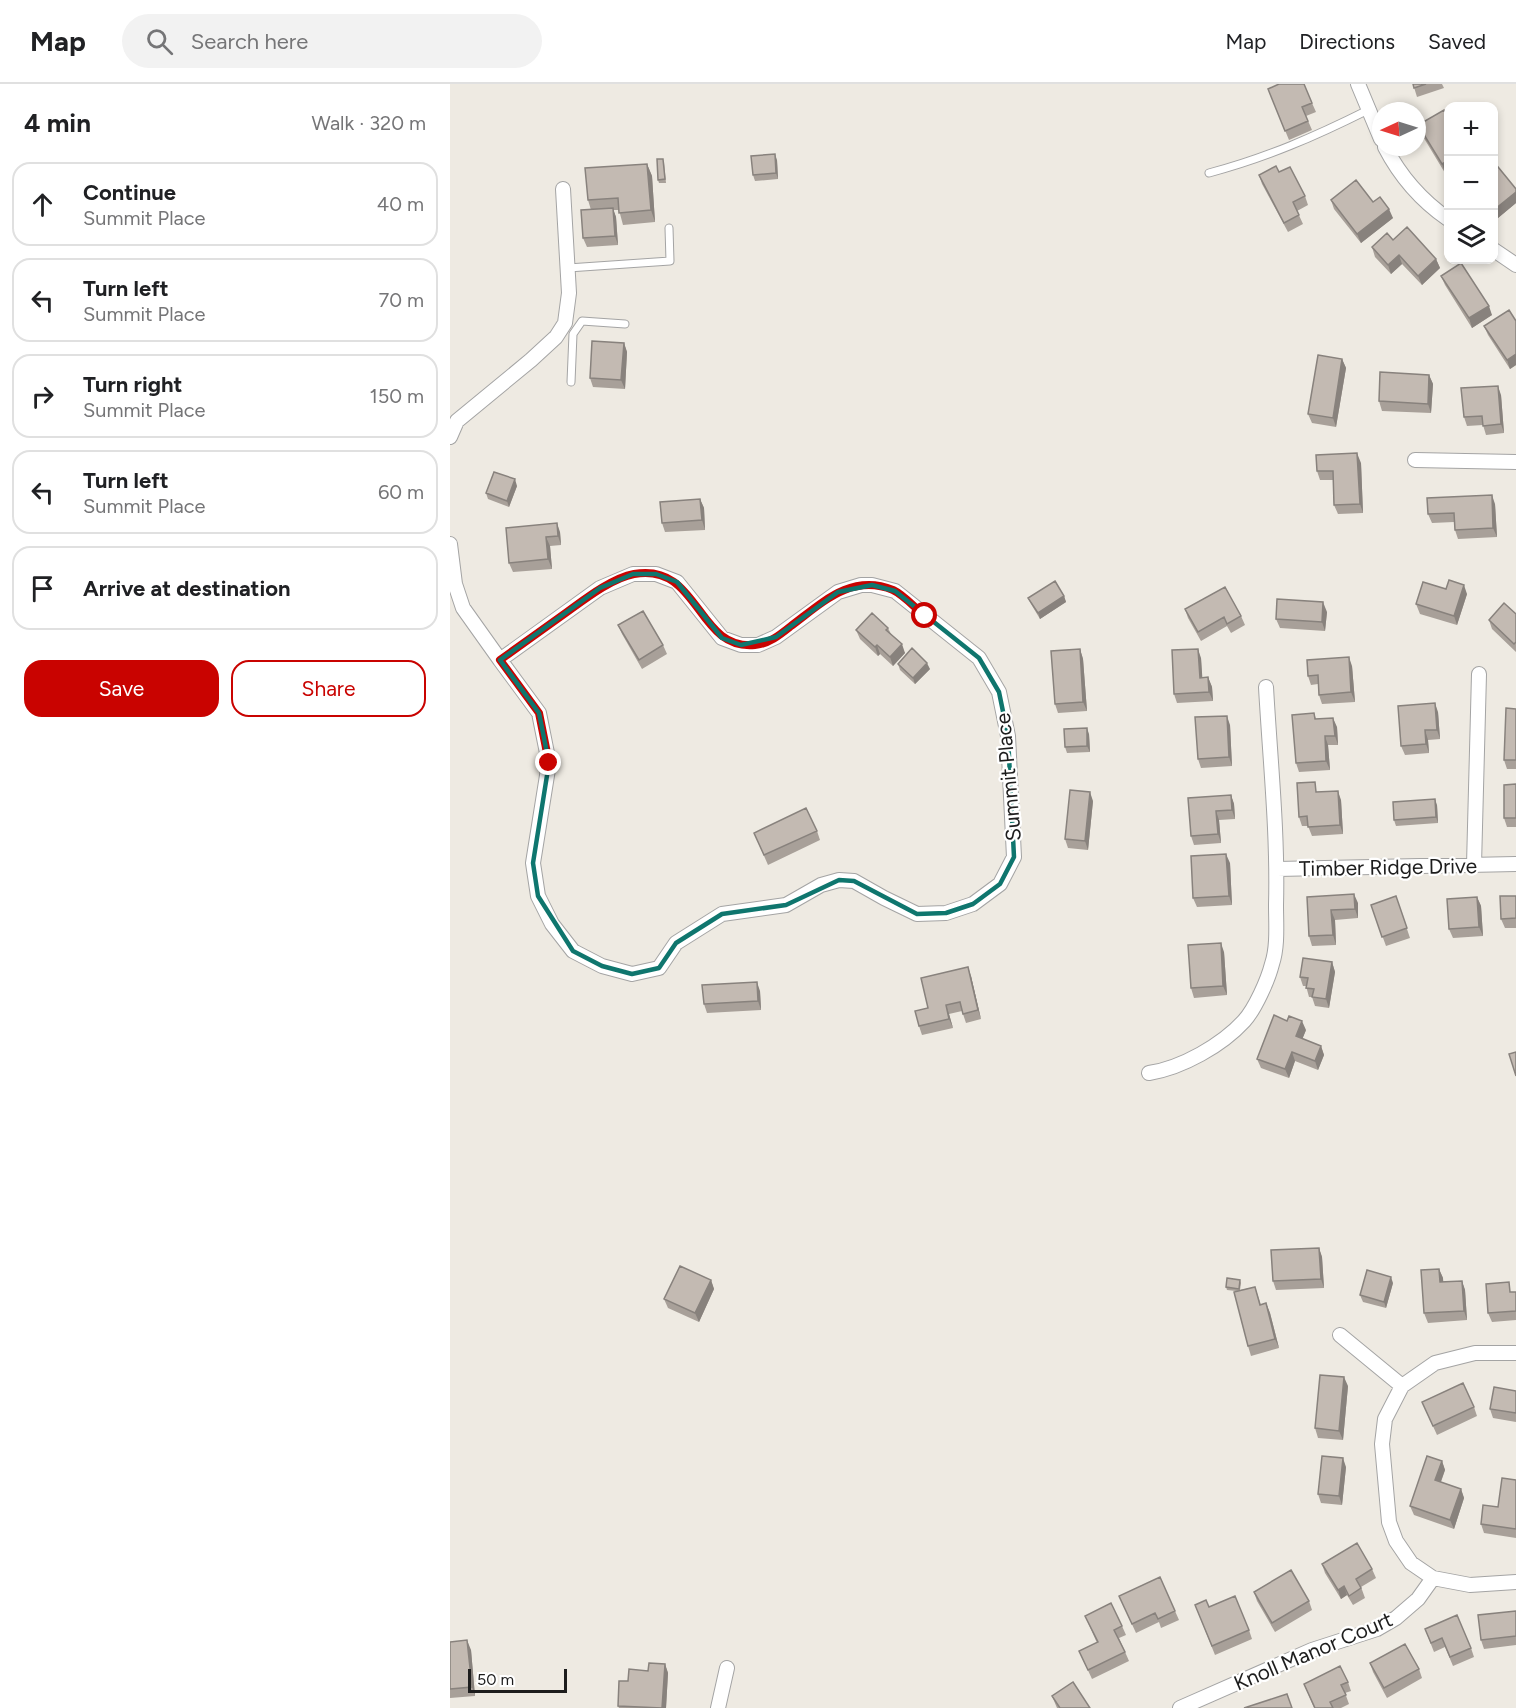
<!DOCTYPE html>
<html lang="en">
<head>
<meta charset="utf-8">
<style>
	body { margin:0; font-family:Figtree,sans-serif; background:#f2f2f2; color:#202124 }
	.controls { position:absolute; right:18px; top:18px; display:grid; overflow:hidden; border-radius:12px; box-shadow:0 3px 9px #0003 }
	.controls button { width:54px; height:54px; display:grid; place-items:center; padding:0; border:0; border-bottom:2px solid #e0e0e0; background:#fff; color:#202124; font:30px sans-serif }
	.compass { position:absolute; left:922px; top:18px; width:54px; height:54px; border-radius:50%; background:#fff; box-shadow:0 3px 9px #0003; rotate:266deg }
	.scale { position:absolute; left:18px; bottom:15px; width:99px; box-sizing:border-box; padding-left:6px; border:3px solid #1d1d1d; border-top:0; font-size:16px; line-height:21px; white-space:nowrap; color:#1d1d1d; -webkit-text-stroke:4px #fff; paint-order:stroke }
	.stop { position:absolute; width:18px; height:18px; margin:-14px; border:4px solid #c90300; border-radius:50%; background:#fff }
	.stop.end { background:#c90300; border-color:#fff; box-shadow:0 2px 6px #0008 }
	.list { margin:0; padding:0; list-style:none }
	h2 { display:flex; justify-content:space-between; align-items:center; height:78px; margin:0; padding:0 24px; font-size:26px }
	h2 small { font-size:20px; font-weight:400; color:#757577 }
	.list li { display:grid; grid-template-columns:39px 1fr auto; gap:18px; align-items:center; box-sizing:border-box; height:84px; margin:0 12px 12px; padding:0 12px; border:2px solid #e0e0e0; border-radius:18px }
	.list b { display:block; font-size:22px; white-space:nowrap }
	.list p { margin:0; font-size:20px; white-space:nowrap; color:#757577 }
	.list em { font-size:20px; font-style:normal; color:#757577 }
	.actions { display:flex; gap:12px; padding:18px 24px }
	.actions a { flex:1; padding:14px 0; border:2px solid #c90300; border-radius:18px; text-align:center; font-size:21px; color:#c90300 }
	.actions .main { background:#c90300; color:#fff }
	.icon { flex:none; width:33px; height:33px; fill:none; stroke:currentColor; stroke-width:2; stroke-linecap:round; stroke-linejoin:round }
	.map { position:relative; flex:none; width:1066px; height:1624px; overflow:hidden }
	header { display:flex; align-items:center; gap:36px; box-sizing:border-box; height:84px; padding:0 30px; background:#fff; border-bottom:2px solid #e0e0e0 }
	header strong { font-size:28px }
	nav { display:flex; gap:33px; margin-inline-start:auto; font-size:21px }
	.search { width:420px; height:54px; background:#f2f2f2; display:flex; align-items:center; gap:15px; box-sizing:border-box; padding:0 21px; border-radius:33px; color:#757577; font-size:22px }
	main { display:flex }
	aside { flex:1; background:#fff }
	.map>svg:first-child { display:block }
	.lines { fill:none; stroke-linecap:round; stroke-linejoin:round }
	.service-casing { stroke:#a4a4a4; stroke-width:9 }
	.minor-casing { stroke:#a4a4a4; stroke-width:16 }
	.service { stroke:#fff; stroke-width:7 }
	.minor { stroke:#fff; stroke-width:14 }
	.wall { fill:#a8a099 }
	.shaded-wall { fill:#88827d }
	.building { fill:#c3bab2; stroke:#88827d; stroke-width:1.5 }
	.route { stroke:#c90300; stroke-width:8 }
	.marked { fill:none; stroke:#0f766e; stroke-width:4.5; stroke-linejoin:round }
	.labels { text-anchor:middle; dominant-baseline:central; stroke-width:4.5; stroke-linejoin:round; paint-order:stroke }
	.street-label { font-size:21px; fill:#1d1d1d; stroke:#fff }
</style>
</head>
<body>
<header>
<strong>Map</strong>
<div class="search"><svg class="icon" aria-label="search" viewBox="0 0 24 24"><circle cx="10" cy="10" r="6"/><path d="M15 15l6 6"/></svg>Search here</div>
<nav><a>Map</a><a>Directions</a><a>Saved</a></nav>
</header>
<main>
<aside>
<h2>4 min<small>Walk · 320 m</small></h2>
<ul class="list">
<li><svg class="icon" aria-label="ahead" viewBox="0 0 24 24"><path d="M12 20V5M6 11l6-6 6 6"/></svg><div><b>Continue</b><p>Summit Place</p></div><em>40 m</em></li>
<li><svg class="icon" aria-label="left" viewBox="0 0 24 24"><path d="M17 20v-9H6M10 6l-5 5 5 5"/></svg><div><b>Turn left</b><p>Summit Place</p></div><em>70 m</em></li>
<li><svg class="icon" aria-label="right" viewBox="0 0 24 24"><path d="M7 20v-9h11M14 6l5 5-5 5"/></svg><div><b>Turn right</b><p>Summit Place</p></div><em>150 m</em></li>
<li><svg class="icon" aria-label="left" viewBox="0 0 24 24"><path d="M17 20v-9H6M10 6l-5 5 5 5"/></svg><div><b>Turn left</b><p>Summit Place</p></div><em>60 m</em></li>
<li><svg class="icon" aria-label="arrive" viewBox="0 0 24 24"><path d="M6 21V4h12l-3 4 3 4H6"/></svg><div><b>Arrive at destination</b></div></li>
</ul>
<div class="actions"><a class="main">Save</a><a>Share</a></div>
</aside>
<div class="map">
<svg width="1066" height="1624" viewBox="0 0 1066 1624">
	<rect width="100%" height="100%" fill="#eeeae2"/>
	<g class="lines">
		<g class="service-casing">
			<path id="service" d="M759,89c57,-15 107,-37 159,-63
				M118,184l102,-7 -1,-33
				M121,298l2,-48 9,-13 43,3"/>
		</g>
		<g class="minor-casing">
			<path id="minor" d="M908,0l23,55
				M935,63c15,29 37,54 63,72
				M1044,166l22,15
				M0,353l7,-16 74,-61 25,-23 9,-14 4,-30 -6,-104
				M965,376l101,2
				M0,460l5,40 8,24 37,52
				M183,490h23l21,8 45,56 19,7h17l18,-8 62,-45 23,-7h11l23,6 84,67 20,34 9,44 6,121 -14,27 -27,20 -27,9 -29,1 -33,-16 -30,-17 -15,-1 -18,5 -35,20 -64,9 -46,29 -17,25 -27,6 -30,-8 -29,-15 -21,-27 -14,-28 -5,-33 16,-100 -10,-50 -39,-53 100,-72z
				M1024,781l5,-191
				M827,785l239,-5
				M699,989c33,-5 73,-28 95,-52 11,-12 24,-41 28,-57 6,-18 4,-40 4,-59 2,-72 -6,-146 -10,-218
				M890,1251l62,51
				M1066,1269h-41l-40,10 -33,23 -17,33 -3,25 7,78 7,19 15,22 22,15 37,7 46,-3
				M268,1624l9,-40
				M730,1624l132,-58 65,-21 19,-11 22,-19 15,-21"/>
		</g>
		<use href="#service" class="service"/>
		<use href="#minor" class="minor"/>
	</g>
	<path class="wall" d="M963,0h29l2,4 -27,9z
		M818,5l44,14 4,9 -10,4 6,14 -23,10z
		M999,33l-4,56 -23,-38 -4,-10z
		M327,76l1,19 -23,2 -2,-6z
		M214,78l2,21h-7l-1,-3z
		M1044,78l22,27v14l-18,15 -4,-6z
		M197,80l5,12 3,46 -32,3 -4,-15h-6l3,7 2,28 -31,2 -4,-9 8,-28 -3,-10z
		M829,88l26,24 3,9 -11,6 6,13 -15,8 -26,-48 -3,-9z
		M881,116l42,2 20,16 -32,25 -27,-34z
		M943,156l43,19 4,9 -18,17 -20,-21 -11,10 -16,-17 -3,-10z
		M991,192l51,39 -20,13 -27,-43z
		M1066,237v44l-6,4 -22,-34 -4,-9z
		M174,259l3,9 -2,37 -32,-2 -3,-9z
		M892,275l4,9 -10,59 -24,-4 -4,-9z
		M979,291l4,9 -2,29 -49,-2 -3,-10z
		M1051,311l3,38 -18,2 -3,-10 -16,1 -3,-9z
		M911,379l2,50 -25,1 -4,-9 -1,-25h-13l-3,-9z
		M67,402l-8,21 -21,-8 -2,-6z
		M250,415l4,9 1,22 -40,2 -3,-9z
		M1045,420l2,33 -39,2 -3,-9 -1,-8 -22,1 -4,-9z
		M56,444l54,4 1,13 -11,1 2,23 -39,3 -4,-9z
		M996,505l21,5 -10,31 -37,-11 -4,-10z
		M614,512l2,6 -26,17 -9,-15 -3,-6z
		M735,525l56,7 4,9 -14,8 -4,-7 -26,15 -13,-23z
		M877,528l-2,19 -45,-3 -4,-9z
		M1066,530v38l-24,-23 -3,-9z
		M168,541l45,20 4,9 -25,15 -20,-35z
		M438,544l3,6 14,19 -12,13 -13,-12 -2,2 -18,-17 -4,-9z
		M630,565l3,10 4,52 -29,2 -3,-9z
		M751,574l1,20 6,-1 4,10 1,14 -36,2 -3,-9z
		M448,580l32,5 -15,15 -15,-14z
		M902,582l3,36 -33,2 -3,-9 -1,-11 -7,1 -3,-9z
		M1066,625v60h-9l-3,-9z
		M988,628l2,27 -12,1 1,13 -24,2 -4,-9z
		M864,629l2,6 21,8 1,18h-10l2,25 -31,2 -3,-9z
		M780,641l2,41 -31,2 -3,-9z
		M639,650l1,18 -23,1 -2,-6z
		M1066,700v43h-9l-3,-9z
		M869,708l22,8 2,34 -31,2 -4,-10h-6l-3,-9z
		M781,711l3,9 1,15 -16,1 2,23 -27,2 -3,-9z
		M643,717l-5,49 -20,-2 -3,-9z
		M987,721l1,18 -42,3 -2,-6z
		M367,747l3,9 -52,25 -14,-32z
		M780,779l2,42 -35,2 -4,-9z
		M946,812l14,42 -24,8 -15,-41z
		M1066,812v32h-11l-4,-9z
		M857,813l51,6v15l-23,2 1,25 -24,1 -3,-10z
		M1027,813l4,9 2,30 -30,2 -4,-9z
		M774,868l3,43 -33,3 -3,-10z
		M882,878l3,10 -6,36 -14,-2 -3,-9h-3l-3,-11h-3l-3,-9z
		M521,892l10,43 -15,4 -4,-12 -13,3 4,14 -31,7 -3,-9 9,-18z
		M310,907l1,19 -54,3 -3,-9z
		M856,946l-4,9 19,7 3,9 -6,15 -23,-9 -6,17 -28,-10 -4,-9z
		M869,1164l3,9 2,31 -48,2 -3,-9z
		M989,1185l4,9v4l19,-1 3,9 2,30 -39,3 -4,-10z
		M261,1196l3,9 -15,33 -31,-14 -4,-9z
		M790,1196l1,3 -1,7 15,-3 6,18 5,-2 4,10 9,35 -28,8 -3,-10 -12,-55 -9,-1 -1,-3z
		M943,1199l-7,25 -23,-6 -3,-7z
		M1062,1208h4v28l-24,2 -4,-9z
		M898,1302l-5,54 -25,-2 -3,-10z
		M1066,1307v31l-23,-4 -3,-9z
		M972,1318l52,5 3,9 -40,19z
		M992,1377l3,9 -4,12 20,7 3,9 -10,31 -40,-14 -4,-9z
		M896,1383l-4,38 -21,-2 -3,-9z
		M1066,1396v58l-32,-5 -3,-9 17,-17z
		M872,1480l50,5 4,9 -15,9 4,11 -12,7 -6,-10 -6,4 -16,-26z
		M804,1508l55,9 3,9 -37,22 -18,-31z
		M669,1512l56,15 4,9 -18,8 -2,-6 -23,11z
		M745,1521l14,2 40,23 3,9 -37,16z
		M1066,1527v34l-32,4 -3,-9z
		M635,1532l37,10 4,9 -7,3 10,23 -37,18 -13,-28 18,-8z
		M975,1545l46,19 3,9 -21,9 -8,-19 -11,5z
		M0,1558l21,8 4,46 -25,2z
		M920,1579l49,6 3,9 -35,20 -14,-26z
		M215,1580l3,9 -2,35h-47l-1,-2 30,-35z
		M898,1598l3,9 -6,2 4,11 -8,4h-27l-10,-24z
		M602,1612l38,12h-33z"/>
	<path class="shaded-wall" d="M325,70l2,6 1,19 -2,-6z
		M999,76v11l-4,2 -3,-9z
		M197,80l5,12 3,46 -4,-12z
		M1066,108v11l-18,15 -3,-9z
		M163,124l3,9 2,28 -3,-9z
		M939,125l4,9 -32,25 -4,-9z
		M949,171l3,9 -11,10 -3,-9z
		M986,175l4,9 -18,17 -4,-9z
		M1039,222l3,9 -20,13 -3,-10z
		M174,259l3,9 -2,37 -4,-9z
		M1066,270v11l-6,4 -3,-9z
		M892,275l4,9 -10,59 -3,-9z
		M979,291l4,9 -2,29 -3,-9z
		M1048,302l3,9 3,38 -3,-9z
		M907,369l4,10 2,50 -3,-9z
		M65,395l2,7 -8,21 -2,-6z
		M1042,411l3,9 2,33 -4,-9z
		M250,415l4,9 1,22 -3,-10z
		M107,439l3,9 1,13 -3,-9z
		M96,453l4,9 2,23 -4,-10z
		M1014,501l3,9 -10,31 -3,-9z
		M614,512l2,6 -26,17 -2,-6z
		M873,518l4,10 -2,19 -3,-9z
		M452,560l3,9 -12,13 -3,-9z
		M427,561l3,9 -2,2 -3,-9z
		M630,565l3,10 4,52 -4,-9z
		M748,565l3,9 2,29 -3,-9z
		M899,573l3,9 3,36 -4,-10z
		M477,579l3,6 -15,15 -2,-6z
		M758,593l4,10 1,14 -4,-9z
		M985,619l3,9 2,27 -3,-9z
		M777,632l3,9 2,41 -3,-9z
		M883,634l4,9 1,18 -3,-9z
		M637,644l2,6 1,18 -3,-6z
		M975,646l3,10 1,13 -3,-9z
		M875,652l3,9 2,25 -4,-9z
		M888,707l3,9 2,34 -3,-9z
		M640,708l3,9 -5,49 -3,-9z
		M781,711l3,9 1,15 -3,-9z
		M985,715l2,6 1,18 -2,-6z
		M766,727l3,9 2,23 -3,-9z
		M776,770l4,9 2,42 -3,-9z
		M904,810l4,9v15l-3,-9z
		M1027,813l4,9 2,30 -4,-9z
		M881,826l4,10 1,25 -3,-10z
		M771,859l3,9 3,43 -4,-9z
		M882,878l3,10 -6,36 -3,-9z
		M518,883l3,9 10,43 -3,-9z
		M307,898l3,9 1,19 -3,-9z
		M496,921l3,9 4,14 -4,-9z
		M852,937l4,9 -6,15 -4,-9z
		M871,962l3,9 -6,15 -3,-9z
		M842,968l3,9 -6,17 -4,-9z
		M869,1164l3,9 2,31 -3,-9z
		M989,1185l4,9 1,13 -4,-9z
		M941,1193l2,6 -7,25 -2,-6z
		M261,1196l3,9 -15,33 -4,-9z
		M1012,1197l3,9 2,30 -3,-9z
		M816,1219l4,10 9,35 -4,-9z
		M894,1293l4,9 -5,54 -4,-9z
		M893,1374l3,9 -4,38 -3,-9z
		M992,1377l3,9 -7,19 -3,-9z
		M1011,1405l3,9 -10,31 -4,-9z
		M894,1502l3,9 -6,4 -3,-9z
		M17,1556l4,10 4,46 -3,-9z
		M215,1580l3,9 -2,35h-4z"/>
	<path class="building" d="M829,0h25l8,19 -10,4 6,14 -23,10 -17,-42z
		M963,0h13l-12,4z
		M994,26l5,7v43l-7,4 -24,-39z
		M325,70l1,19 -23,2 -2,-19z
		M207,75h6l2,20 -7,1z
		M1044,78l22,27v3l-21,17 -1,-2z
		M197,80l4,46 -32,3 -1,-15 -30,2 -3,-32z
		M826,82l3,6 11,-5 15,29 -12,6 6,13 -15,8 -25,-48z
		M906,96l17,22 7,-5 9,12 -32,25 -26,-34z
		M163,124l2,28 -32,2 -2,-28z
		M957,143l29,32 -18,17 -19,-21 -11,10 -16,-18 15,-14 6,7z
		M1011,179l28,43 -20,12 -28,-42z
		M1059,226l7,11v33l-9,6 -23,-34z
		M142,257l32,2 -3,37 -31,-2z
		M868,271l24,4 -9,59 -25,-4z
		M930,288l49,3 -1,29 -49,-3z
		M1048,302l3,38 -18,2 -1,-10 -18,1 -3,-29z
		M907,369l3,51 -26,1 -1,-34h-16l-1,-16z
		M44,388l21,7 -8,22 -21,-8z
		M1042,411l1,33 -38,2 -1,-17 -26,1 -1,-16z
		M250,415l2,21 -40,3 -2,-21z
		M107,439l1,13 -12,1 2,22 -39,4 -3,-35z
		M999,496l15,5 -10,31 -38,-12 7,-22 23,7z
		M605,497l9,15 -26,17 -10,-15z
		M775,503l16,29 -14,8 -3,-7 -26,15 -13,-23z
		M827,515l46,3 -1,20 -46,-3z
		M1054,519l12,11v28l-2,2 -25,-24z
		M193,527l20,34 -24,15 -21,-35z
		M422,529l16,15 -2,2 16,14 -12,13 -13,-12 -2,2 -19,-17z
		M462,564l15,15 -14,15 -15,-14z
		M630,565l3,53 -28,2 -4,-53z
		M748,565l2,29 8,-1 1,15 -35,2 -2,-44z
		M899,573l2,35 -32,3 -1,-20 -10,1 -1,-16z
		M985,619l2,27h-12l1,14 -25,2 -3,-40z
		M1056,624l10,1v51h-12z
		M864,629l1,6 18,-1 2,18h-10l1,25 -30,2 -4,-48z
		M777,632l2,41 -31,2 -3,-42z
		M637,644v18l-22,1 -1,-18z
		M865,698l1,10 22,-1 2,34 -32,2 -1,-11 -8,1 -2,-34z
		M1066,700v34h-12v-33z
		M620,706l20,2 -5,49 -20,-2z
		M781,711l1,15 -16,1 2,23 -27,2 -3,-38z
		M985,715l1,18 -42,3 -1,-18z
		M356,724l11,23 -53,24 -10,-22z
		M776,770l3,42 -36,2 -2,-42z
		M904,810l1,15 -24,1 2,25 -24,1 -2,-39z
		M946,812l11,32 -25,9 -11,-32z
		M1050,812h16v22l-15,1z
		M1027,813l2,30 -30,2 -2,-30z
		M771,859l2,43 -32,2 -3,-43z
		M853,874l29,4 -6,37 -14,-2 2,-8 -8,-1 2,-10 -8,-1z
		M518,883l10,43 -15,4 -3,-12 -14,3 3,14 -30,7 -4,-15 13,-3 -7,-30z
		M307,898l1,19 -54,3 -2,-19z
		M824,931l13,6 2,-5 13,5 -6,15 25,10 -6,15 -23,-9 -7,17 -28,-10z
		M1066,968v24l-7,-22z
		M869,1164l2,31 -48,2 -2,-31z
		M230,1182l31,14 -16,33 -31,-14z
		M989,1185l1,13 22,-1 2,30 -40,2 -3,-43z
		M917,1186l24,7 -7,25 -24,-7z
		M777,1194l13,2 -1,9 -13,-2z
		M1059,1198l1,10h6v19l-28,2 -2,-29z
		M805,1203l5,18 6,-2 9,36 -27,7 -14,-54z
		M870,1291l24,2 -5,54 -24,-3z
		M1013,1299l11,24 -41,19 -11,-24z
		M1044,1303l22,4v22l-26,-4z
		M872,1372l21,2 -4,38 -21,-2z
		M977,1372l15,5 -7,19 26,9 -11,31 -40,-14z
		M1052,1394l14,2v49l-35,-5 2,-19 15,2z
		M907,1459l15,26 -16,10 5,9 -12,8 -5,-10 -6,4 -16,-26z
		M841,1486l18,31 -37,22 -18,-31z
		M710,1493l15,34 -17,8 -3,-6 -23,11 -13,-28z
		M785,1512l14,34 -37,16 -17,-41 11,-5 3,7z
		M661,1519l11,23 -8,4 11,22 -37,18 -9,-19 19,-9 -13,-26z
		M1066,1527v25l-35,4 -3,-25z
		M1007,1531l14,33 -21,9 -8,-19 -11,5 -6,-14z
		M17,1556l5,47 -22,2v-47z
		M955,1560l14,25 -35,19 -14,-25z
		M199,1579l16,1 -3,44 -44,-2 1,-25h9l1,-12 19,2z
		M890,1582l8,16 -7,3 5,10 -16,7 3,6h-18l-11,-24z
		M623,1598l17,26h-30l-8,-12z
		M837,1610l5,14h-48z"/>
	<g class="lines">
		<path class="route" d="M99,679l-10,-50 -39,-53c22,-16 45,-32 67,-48 18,-13 45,-34 67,-38 66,-12 62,77 121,71 14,-1 26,-11 36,-19 31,-23 60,-53 102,-36 11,5 22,18 32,26"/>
	</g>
	<path class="marked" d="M183,490h23l21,8 45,56 19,7 35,-8 62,-45 34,-7 23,6 84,67 20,34 9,44 6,121 -14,27 -27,20 -27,9 -29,1 -63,-33 -15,-1 -53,25 -64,9 -46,29 -17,25 -27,6 -30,-8 -29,-15 -35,-55 -5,-33 16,-100 -10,-50 -39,-53 100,-72z"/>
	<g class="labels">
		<g class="street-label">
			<text transform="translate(558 693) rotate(-95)">Summit Place</text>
			<text transform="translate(938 783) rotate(-1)">Timber Ridge Drive</text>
			<text transform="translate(863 1567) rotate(-23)">Knoll Manor Court</text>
		</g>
	</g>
</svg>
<div class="controls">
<button>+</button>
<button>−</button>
<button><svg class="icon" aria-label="layers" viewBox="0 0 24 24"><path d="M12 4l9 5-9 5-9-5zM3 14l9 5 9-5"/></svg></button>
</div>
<svg class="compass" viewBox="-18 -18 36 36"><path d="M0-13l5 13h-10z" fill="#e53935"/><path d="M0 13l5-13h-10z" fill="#757577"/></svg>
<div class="scale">50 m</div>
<div class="stop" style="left:475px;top:532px"></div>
<div class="stop end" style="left:99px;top:679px"></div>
</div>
</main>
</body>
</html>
